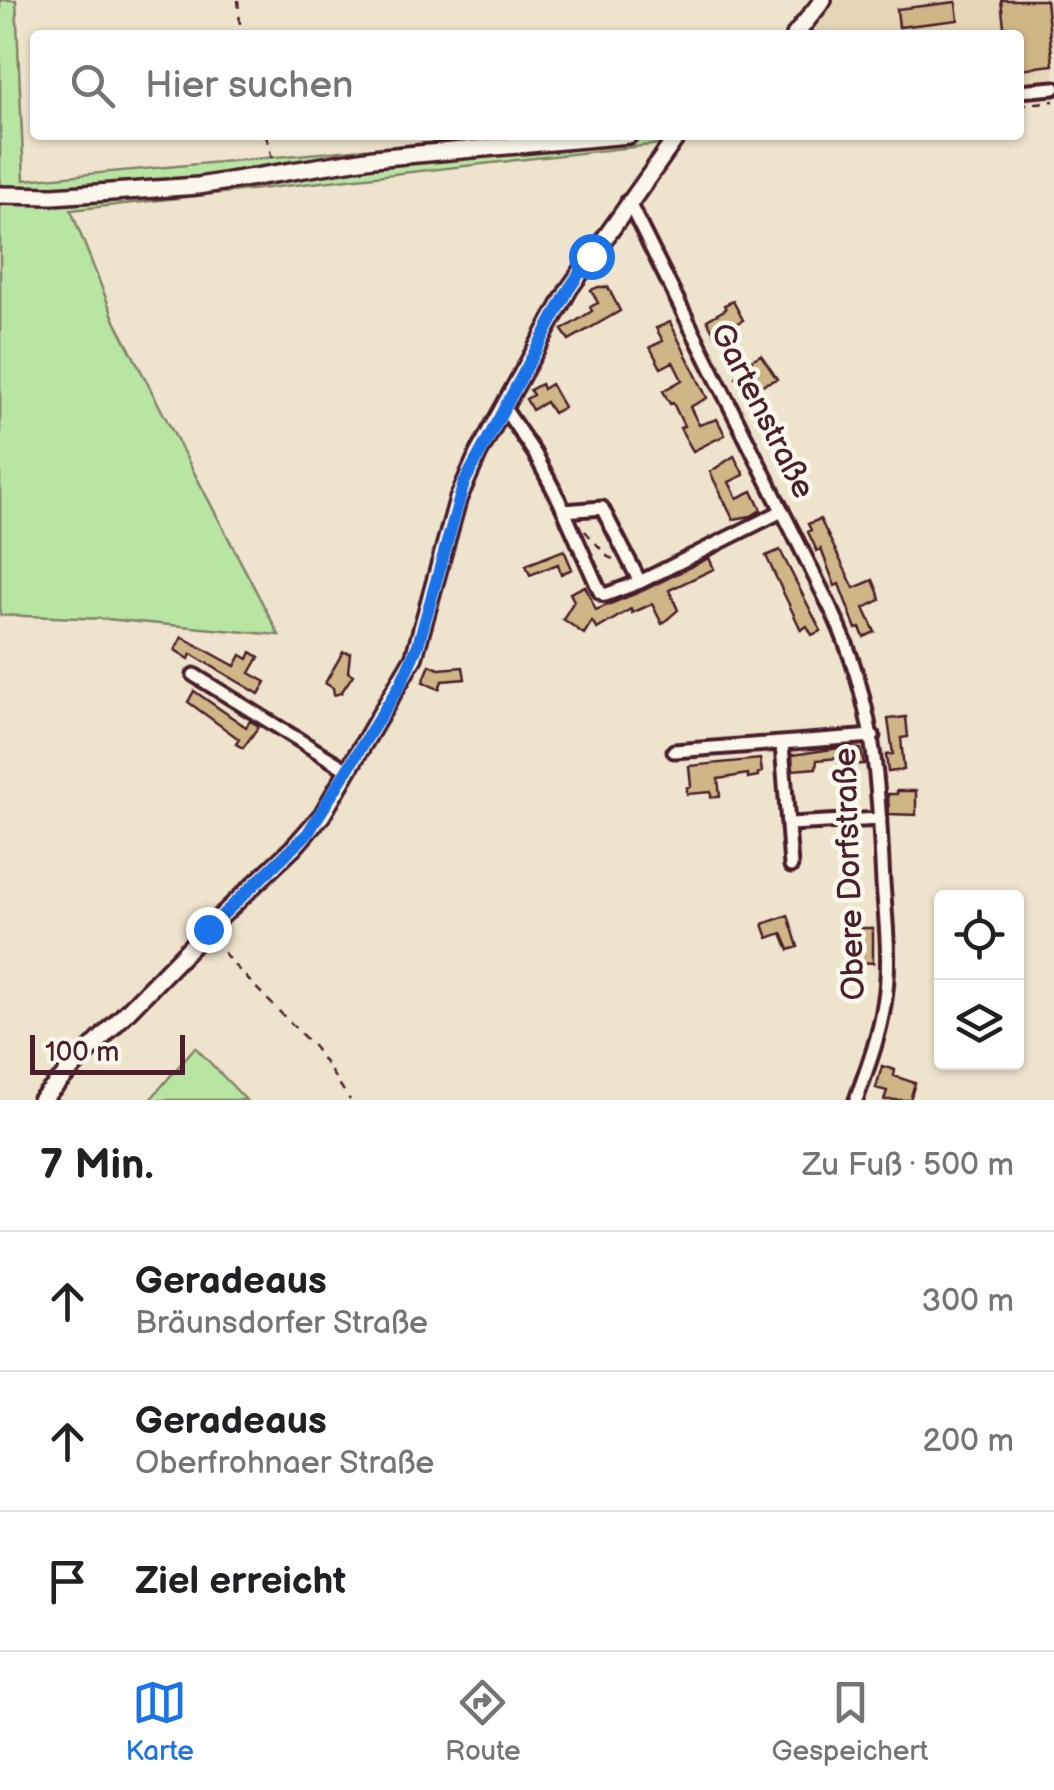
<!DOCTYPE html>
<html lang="de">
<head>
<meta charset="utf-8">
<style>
	body { margin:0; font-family:"Balsamiq Sans",sans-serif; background:#f6f6f6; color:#202124 }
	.controls { position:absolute; right:30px; bottom:30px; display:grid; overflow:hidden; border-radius:10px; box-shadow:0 2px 8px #0004 }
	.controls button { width:90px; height:90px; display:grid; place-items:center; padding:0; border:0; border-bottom:2px solid #e0e0e0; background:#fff; color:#202124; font:50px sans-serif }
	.scale { position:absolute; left:30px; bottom:25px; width:155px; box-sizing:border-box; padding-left:10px; border:5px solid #4a1f2b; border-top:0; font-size:28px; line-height:35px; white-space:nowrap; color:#4a1f2b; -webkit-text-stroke:8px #fbf7ec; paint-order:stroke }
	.stop { position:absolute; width:30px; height:30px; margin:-22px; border:8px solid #1a73e8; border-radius:50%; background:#fff }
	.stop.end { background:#1a73e8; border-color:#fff; box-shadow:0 2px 10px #0008 }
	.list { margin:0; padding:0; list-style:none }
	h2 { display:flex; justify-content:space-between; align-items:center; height:130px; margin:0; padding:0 40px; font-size:42px }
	h2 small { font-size:32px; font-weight:400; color:#757577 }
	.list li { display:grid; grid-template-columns:65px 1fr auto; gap:30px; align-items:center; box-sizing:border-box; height:140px; padding:0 40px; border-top:2px solid #e0e0e0 }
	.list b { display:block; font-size:38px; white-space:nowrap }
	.list p { margin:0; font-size:32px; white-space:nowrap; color:#757577 }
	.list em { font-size:32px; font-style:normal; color:#757577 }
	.icon { flex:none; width:55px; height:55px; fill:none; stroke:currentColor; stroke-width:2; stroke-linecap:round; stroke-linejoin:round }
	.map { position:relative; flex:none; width:1054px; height:1100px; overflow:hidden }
	.search { position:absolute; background:#fff; box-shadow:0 2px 8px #0004; left:30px; right:30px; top:30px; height:110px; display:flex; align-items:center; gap:25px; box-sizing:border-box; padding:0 35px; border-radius:10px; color:#757577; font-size:38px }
	.sheet { height:550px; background:#fff }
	nav { display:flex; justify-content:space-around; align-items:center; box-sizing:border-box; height:140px; border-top:2px solid #e0e0e0; background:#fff; font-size:28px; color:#757577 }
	nav a { display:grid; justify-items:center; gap:5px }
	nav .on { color:#1a73e8 }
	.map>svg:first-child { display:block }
	.built { fill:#e5d6b8 }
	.green { fill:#b9e5a3; stroke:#828267; stroke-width:2.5 }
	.building { fill:#cfb686; stroke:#4a1f2b; stroke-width:2.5 }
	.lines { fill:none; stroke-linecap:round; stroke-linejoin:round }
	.street-casing { stroke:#4a1f2b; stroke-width:19 }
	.secondary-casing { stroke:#4a1f2b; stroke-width:22 }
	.path { stroke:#4a1f2b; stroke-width:2.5; stroke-dasharray:8 8; stroke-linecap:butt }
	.street { stroke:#fbf7ec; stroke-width:11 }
	.secondary { stroke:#fbf7ec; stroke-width:15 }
	.route { stroke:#1a73e8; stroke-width:12 }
	.labels { text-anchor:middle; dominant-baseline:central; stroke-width:9; stroke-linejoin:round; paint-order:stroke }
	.street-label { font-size:32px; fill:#4a1f2b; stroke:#fbf7ec }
</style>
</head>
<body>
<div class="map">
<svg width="1054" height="1100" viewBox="0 0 1054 1100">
	<rect width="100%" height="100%" fill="#eee4cd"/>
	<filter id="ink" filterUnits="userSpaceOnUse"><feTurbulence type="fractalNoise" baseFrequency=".01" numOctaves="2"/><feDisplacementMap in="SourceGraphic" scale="20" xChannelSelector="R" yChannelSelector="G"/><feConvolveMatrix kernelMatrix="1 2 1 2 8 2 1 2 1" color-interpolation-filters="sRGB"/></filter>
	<g filter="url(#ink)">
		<path class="built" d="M832,0h222v84l-35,3v-52h-213z"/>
		<path class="green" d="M0,0h16l8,180 493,-45h144v9l-590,66 44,111 164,314 -173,-16 -106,-4z
			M195,1047l51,53h-96z"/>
		<path class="building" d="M1001,0h45l7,65 -34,4v-34h-14z
			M956,2l2,18 -59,7 -2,-18z
			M598,287h10l12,24 -51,29 -7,-10 30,-19 -2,-4 8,-4 -7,-13z
			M733,301l10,19 -28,15 -8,-15 19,-11 -2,-4z
			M670,322l37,76 -17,9 9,18 18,-6 8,16 -32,16 -13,-23 4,-2 -11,-23 -3,1 -7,-13 19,-11 -9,-18 -12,6 -11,-21 13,-6 -7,-13z
			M761,355l16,24 -33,13 -8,-15 18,-9 -3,-8z
			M541,384l2,5 8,-5 13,23 -11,6 -7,-11 -14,8 -6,-11 7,-4 -3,-5z
			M734,456l10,19 -15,7 8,16 15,-7 9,19 -10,6 -18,3 -23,-47z
			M820,519l34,69 19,-8 5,12 2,8 -16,8 11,24 -11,5 -4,-9 -4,1 -17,-45 -4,2 -14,-37 -4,2 -9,-19 3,-2 -3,-6z
			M564,550l8,19 -11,5 -3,-10 -28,11 -4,-10z
			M780,550l41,81 -9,4 -5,-9 -6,4 -35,-74z
			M709,558l5,11 -45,21 9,20 -16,14 -10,-20 -20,9 -1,-4 -34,20 -5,-8 -8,13 -21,-15 11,-18 -4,-8 15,-7 11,24 48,-20z
			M182,637l53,29 6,-11 7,4 3,-7 8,5 -9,16 16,9 -7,12 -68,-40 -2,5 -14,-9z
			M343,652l7,1 -2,19 5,3 -12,18 -7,2 -1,-7 -8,-5z
			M430,665l9,4 24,-2 2,12 -23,2 -3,8 -16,-7z
			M194,691l52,36 4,-6 9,5 -16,22 -7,-4 3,-5 -51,-37z
			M906,717l2,20 -7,1 3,32 -16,2 -2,-17 7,-1 -5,-35z
			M839,748l22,1 3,15 -25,1 -1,-7 -21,2 -1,8 -23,2 -1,-15z
			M760,759l2,13 -4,1v3l-10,2v-4l-30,5 2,17 -9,1v-5l-24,2v-7l4,-1 -2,-20z
			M897,791h19v24l-27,-1 -1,-20h9z
			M788,915l10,32 -9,3 -7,-17 -14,5 -5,-14z
			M857,928h16v35l-16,-1z
			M882,1066l13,4 -1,6 21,7 -5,17h-26l3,-9 -11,-3z"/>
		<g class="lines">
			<g class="street-casing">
				<path id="street" d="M1019,91l35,-3
					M628,201l206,414c42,93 44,168 49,268 3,40 8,82 1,122 -5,33 -17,64 -28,95
					M504,408l31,46 25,48 40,90 5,3 35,-13 142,-71
					M564,511l38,-3 38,74
					M194,675l155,96
					M782,744l9,122
					M674,751l199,-15
					M790,824l90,-5"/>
			</g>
			<g class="secondary-casing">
				<path id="secondary" d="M795,35l28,-35
					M0,195l53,1 145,-10 175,-28 256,-23
					M41,1100l174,-178 79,-75 28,-32 92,-158 44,-158 20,-45 91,-165 109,-154"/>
			</g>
			<path class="path" d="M238,0l3,35
				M1019,105l35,-4
				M266,135l7,28
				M585,531l23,26 11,4
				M214,940l18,23 83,85 35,52"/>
			<use href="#street" class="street"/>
			<use href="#secondary" class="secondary"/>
		</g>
	</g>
	<g class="lines" filter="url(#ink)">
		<path class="route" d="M208,929l100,-96 93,-150 17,-38 46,-162 105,-194 22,-33"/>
	</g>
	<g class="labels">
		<g class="street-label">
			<text transform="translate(762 411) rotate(63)">Gartenstraße</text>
			<text transform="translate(850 874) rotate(-92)">Obere Dorfstraße</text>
		</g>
	</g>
</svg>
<div class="controls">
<button><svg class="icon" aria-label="locate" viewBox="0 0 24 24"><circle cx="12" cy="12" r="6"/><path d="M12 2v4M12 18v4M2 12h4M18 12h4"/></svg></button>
<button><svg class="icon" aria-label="layers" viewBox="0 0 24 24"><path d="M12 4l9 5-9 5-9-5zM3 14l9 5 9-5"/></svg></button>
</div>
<div class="scale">100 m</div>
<div class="stop" style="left:591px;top:256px"></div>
<div class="stop end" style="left:208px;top:929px"></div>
<div class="search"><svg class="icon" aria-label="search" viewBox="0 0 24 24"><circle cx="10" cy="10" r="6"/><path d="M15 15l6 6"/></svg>Hier suchen</div>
</div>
<section class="sheet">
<h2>7 Min.<small>Zu Fuß · 500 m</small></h2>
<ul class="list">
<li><svg class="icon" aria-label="ahead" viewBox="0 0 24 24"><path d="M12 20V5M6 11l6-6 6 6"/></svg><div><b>Geradeaus</b><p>Bräunsdorfer Straße</p></div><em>300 m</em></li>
<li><svg class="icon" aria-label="ahead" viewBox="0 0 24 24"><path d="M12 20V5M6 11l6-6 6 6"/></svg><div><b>Geradeaus</b><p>Oberfrohnaer Straße</p></div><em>200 m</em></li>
<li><svg class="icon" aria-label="arrive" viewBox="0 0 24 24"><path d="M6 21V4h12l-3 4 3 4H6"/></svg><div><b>Ziel erreicht</b></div></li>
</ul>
</section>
<nav>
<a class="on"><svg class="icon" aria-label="map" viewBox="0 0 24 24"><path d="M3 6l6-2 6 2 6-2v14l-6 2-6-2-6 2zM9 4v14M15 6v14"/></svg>Karte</a>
<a><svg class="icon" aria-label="directions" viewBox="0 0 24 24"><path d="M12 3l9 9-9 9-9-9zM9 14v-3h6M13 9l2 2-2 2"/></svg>Route</a>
<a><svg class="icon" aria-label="saved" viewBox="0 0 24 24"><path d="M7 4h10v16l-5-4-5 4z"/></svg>Gespeichert</a>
</nav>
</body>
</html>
